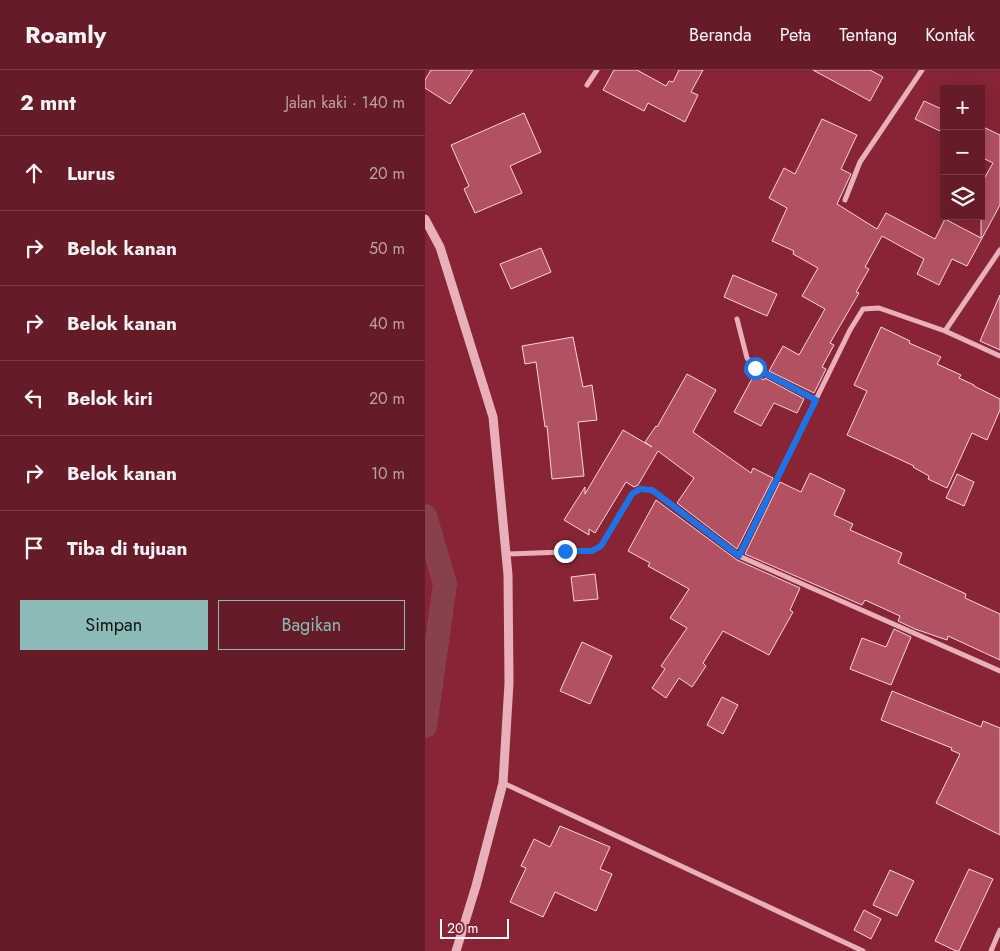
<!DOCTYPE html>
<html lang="id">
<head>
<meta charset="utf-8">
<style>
	body { margin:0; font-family:Jost,sans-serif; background:#6b252f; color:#f1f3f6 }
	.controls { position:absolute; right:15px; top:15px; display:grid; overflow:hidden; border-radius:0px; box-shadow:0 5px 20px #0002 }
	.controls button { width:45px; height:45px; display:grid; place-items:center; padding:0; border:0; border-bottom:1px solid #793a44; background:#651c27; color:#f1f3f6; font:25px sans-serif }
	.scale { position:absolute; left:15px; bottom:12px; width:69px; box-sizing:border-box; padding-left:5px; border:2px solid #fff; border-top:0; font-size:14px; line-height:18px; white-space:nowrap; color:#fff; -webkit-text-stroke:4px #872534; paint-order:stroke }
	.stop { position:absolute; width:15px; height:15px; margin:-11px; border:4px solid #1a73e8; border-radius:50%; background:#fff }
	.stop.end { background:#1a73e8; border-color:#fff; box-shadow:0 1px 5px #0008 }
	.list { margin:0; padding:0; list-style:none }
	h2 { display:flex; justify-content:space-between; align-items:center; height:65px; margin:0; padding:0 20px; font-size:21px }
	h2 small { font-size:16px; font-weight:400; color:#bca1a7 }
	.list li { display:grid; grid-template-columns:32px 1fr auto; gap:15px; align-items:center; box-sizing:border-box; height:75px; padding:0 20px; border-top:1px solid #793a44 }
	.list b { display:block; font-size:19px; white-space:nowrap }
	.list em { font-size:16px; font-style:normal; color:#bca1a7 }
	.actions { display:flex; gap:10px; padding:15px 20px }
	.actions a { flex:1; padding:11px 0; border:1px solid #8bbbb9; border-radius:0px; text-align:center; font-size:18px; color:#8bbbb9 }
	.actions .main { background:#8bbbb9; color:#111 }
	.icon { flex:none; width:28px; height:28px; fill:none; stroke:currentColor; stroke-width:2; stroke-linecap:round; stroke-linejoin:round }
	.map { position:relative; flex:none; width:575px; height:881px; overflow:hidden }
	header { display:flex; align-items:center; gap:30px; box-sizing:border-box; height:70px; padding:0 25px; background:#651c27; border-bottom:1px solid #793a44 }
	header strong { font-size:24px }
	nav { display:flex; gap:28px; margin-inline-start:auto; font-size:18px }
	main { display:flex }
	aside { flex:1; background:#651c27 }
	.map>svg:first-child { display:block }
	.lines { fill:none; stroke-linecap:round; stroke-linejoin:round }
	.canal { stroke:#88414b; stroke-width:24 }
	.building { fill:#b15162; stroke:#f7d4da }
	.minor { stroke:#e9b0ba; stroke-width:5 }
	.tertiary { stroke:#e9b0ba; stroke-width:9 }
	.route { stroke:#1a73e8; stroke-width:6 }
</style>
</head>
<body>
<header>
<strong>Roamly</strong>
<nav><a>Beranda</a><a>Peta</a><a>Tentang</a><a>Kontak</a></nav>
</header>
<main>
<aside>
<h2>2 mnt<small>Jalan kaki · 140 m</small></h2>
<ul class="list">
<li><svg class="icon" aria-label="ahead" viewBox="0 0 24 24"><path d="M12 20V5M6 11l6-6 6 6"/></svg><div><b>Lurus</b></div><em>20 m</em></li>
<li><svg class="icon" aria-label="right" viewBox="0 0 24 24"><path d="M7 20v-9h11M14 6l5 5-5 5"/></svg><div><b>Belok kanan</b></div><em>50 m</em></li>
<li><svg class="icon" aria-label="right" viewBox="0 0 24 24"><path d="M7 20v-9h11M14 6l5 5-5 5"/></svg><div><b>Belok kanan</b></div><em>40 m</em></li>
<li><svg class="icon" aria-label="left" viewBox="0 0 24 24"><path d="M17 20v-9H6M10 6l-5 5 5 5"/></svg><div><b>Belok kiri</b></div><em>20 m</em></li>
<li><svg class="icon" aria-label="right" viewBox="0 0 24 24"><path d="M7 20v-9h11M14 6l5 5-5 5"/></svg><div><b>Belok kanan</b></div><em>10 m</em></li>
<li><svg class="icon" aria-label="arrive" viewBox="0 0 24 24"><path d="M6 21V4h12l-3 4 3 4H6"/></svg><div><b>Tiba di tujuan</b></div></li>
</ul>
<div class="actions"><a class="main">Simpan</a><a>Bagikan</a></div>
</aside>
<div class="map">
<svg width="575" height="881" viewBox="0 0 575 881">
	<rect width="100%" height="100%" fill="#872534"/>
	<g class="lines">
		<path class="canal" d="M0,446l20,68 -20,142"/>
	</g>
	<path class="building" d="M6,0h42l-23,34 -25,-16v-8z
		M189,0h23l29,16 3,-5 4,1 6,-12h24l-12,22 7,3 -13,27 -37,-19 -4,8 -41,-21z
		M388,0h57l13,7 -13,24z
		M499,31l20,9v23l-29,-14z
		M99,43l17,39 -31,14 12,27 -47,20 -11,-24 5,-3 -18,-41z
		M397,49l35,16 -16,34 10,5 -14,30 40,25 9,-16 49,26 10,-20 36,19v-54l12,-21 -12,-6v-31l19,9v70l-33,61 -15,-7 -13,26 -22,-11 7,-15 -42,-23 -17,31 4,2 -13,23 3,1 -29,50 4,2 -12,22 4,2 -12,24 -45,-22 14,-25 16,9 26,-46 -23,-13 16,-28 -25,-14 1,-3 -22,-10 15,-33 -18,-10 15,-30 11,6z
		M116,178l10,24 -40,17 -11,-25z
		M308,205l44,19 -10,22 -43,-19z
		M575,225v55l-20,-9z
		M456,257l29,14 -1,2 32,14 -4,7 24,11 -2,3 15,7v1l26,13v11l-13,30 -15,-7 -25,55 -19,-9 1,-3 -16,-9 1,-1 -67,-31 20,-44 -13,-6z
		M148,267l10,50 9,-2 5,35 -19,2 6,54 -32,3 -5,-53 -2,1 -9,-65 -11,2 -3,-18z
		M262,304l29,16 -23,42 58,41 2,-5 20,10 -36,71 -60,-46 17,-25 -36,-27 -20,34 -4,2 -8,-5 -31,51 -6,-4v6l-25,-15 21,-33v7l38,-64 29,17 -7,-5 11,-16 1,1z
		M329,305l10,5 1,-2 39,21 -7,14 -23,-10 -13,23 -27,-14z
		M385,403l35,17 -11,25 19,9 -3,6 52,23 -4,10 68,31 -1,4 35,16v46l-52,-24 -1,4 -32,-11 -17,-8 2,-5 -35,-16 -3,5 -117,-51 35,-72 21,10z
		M532,404l17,8 -10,24 -18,-8z
		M231,430l81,60 63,28 -10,22 3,2 -24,43 -46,-24 -20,32 3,3 -14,21 -13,-9 -13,20 -14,-10 13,-19 -4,-3 26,-38 -17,-10 19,-29 -41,-23 2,-3 -22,-12z
		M170,504l3,25 -24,2 -3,-24z
		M469,559l17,8 -20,48 -41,-16 12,-31 24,9z
		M157,572l30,14 -22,48 -30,-13z
		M467,621l89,36 2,-6 17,7v107l-64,-32 24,-49 -9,-4 1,-2 -71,-28z
		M297,627l16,8 -15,29 -16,-9z
		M135,756l50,21 -10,22 12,5 -16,37 -41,-19 -12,25 -33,-15 16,-34 -5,-2 13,-27 16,8z
		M544,799l24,10 -34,72h-3l-21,-10z
		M465,800l24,11 -17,35 -24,-11z
		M439,840l17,9 -10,20 -17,-9z"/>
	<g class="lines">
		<path class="minor" d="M162,15l10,-15
			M420,130l15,-38 62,-92
			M575,180l-55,81 55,25
			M312,249l10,39 8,10 61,32
			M81,484l86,-3 9,-5 31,-52 8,-5 12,1 87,66 261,115
			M314,486l111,-226 13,-21 16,-1 66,23
			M78,713l360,168
			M566,881l9,-21"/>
		<path class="tertiary" d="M0,149l15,28 53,170 15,158 1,108 -6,100 -27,103 -20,65"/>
	</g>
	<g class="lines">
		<path class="route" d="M140,481h27l9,-5 31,-52 8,-5 12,1 87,66 77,-156 -61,-32"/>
	</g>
</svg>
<div class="controls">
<button>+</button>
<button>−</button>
<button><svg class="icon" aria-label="layers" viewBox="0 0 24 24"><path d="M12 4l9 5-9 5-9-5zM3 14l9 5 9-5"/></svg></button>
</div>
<div class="scale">20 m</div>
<div class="stop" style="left:330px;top:298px"></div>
<div class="stop end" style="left:140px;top:481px"></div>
</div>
</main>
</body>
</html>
